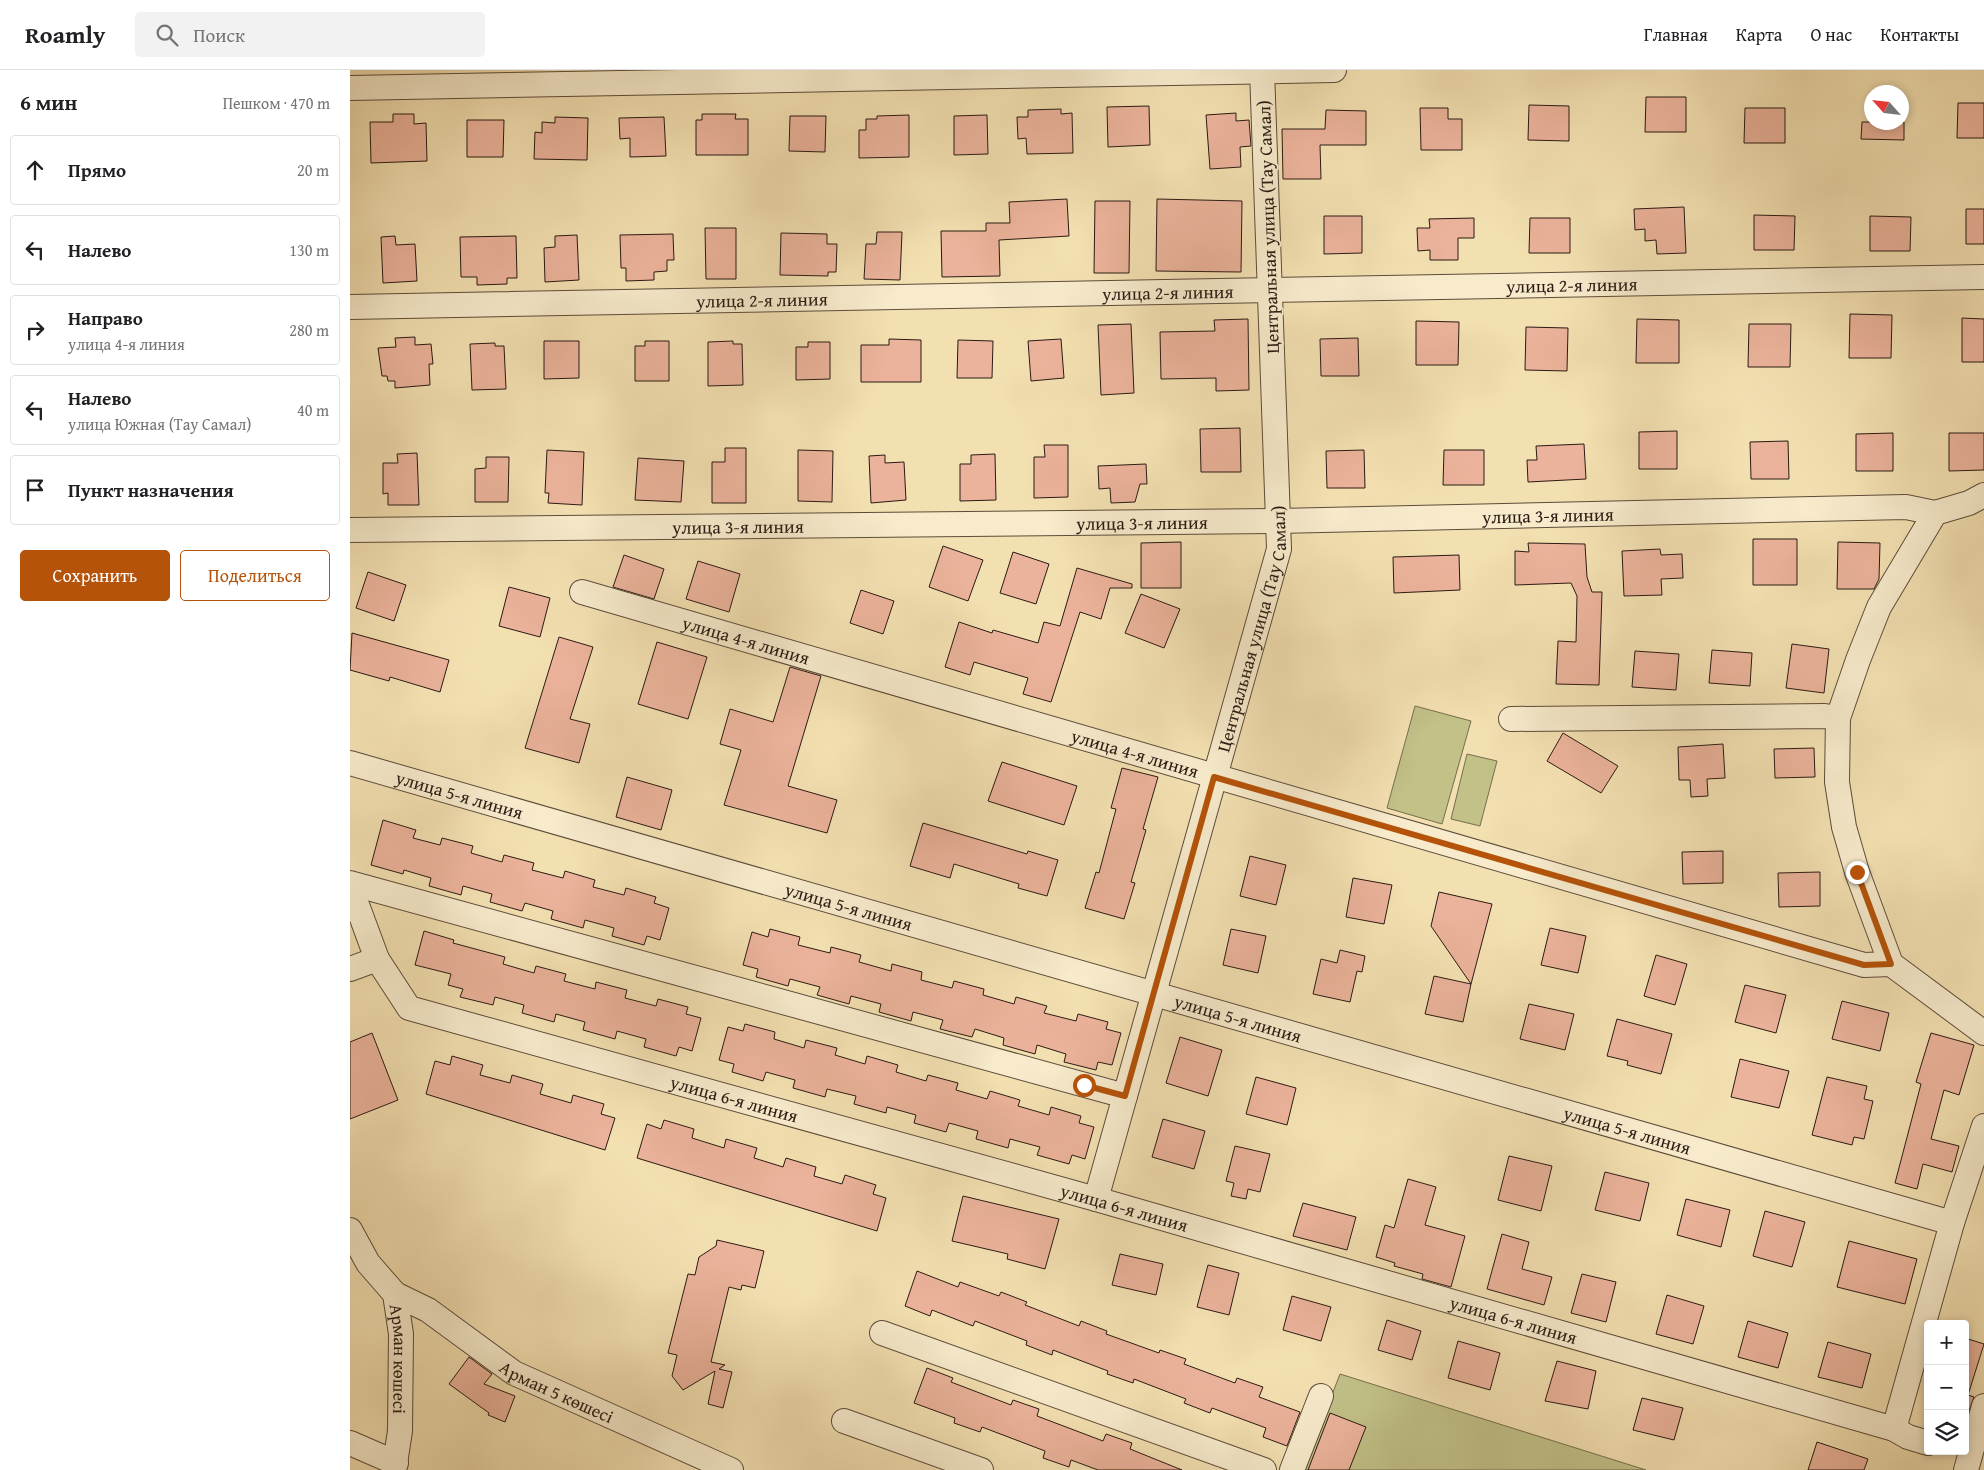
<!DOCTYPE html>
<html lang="ru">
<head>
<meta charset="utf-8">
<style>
	body { margin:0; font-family:"Gentium Book Plus",serif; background:#f2f2f2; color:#202124 }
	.controls { position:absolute; right:15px; bottom:15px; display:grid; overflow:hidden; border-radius:5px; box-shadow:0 2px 8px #0003 }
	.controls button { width:45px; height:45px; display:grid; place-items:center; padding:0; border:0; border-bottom:1px solid #e0e0e0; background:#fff; color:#202124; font:25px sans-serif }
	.compass { position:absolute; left:1514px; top:15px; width:45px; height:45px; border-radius:50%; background:#fff; box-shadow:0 2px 8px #0003; rotate:297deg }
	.stop { position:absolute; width:15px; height:15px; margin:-11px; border:4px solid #b45309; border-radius:50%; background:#fff }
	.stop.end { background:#b45309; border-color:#fff; box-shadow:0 1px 5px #0008 }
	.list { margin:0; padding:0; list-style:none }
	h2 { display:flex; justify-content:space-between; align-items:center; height:65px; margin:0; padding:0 20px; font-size:21px }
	h2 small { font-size:16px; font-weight:400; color:#757577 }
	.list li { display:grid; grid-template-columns:32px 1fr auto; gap:15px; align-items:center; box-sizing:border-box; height:70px; margin:0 10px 10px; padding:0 10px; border:1px solid #e0e0e0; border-radius:5px }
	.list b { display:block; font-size:19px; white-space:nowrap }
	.list p { margin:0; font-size:16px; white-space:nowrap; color:#757577 }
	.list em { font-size:16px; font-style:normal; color:#757577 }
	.actions { display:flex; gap:10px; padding:15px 20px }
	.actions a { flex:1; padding:11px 0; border:1px solid #b45309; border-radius:5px; text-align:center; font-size:18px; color:#b45309 }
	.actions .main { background:#b45309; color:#fff }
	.icon { flex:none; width:28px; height:28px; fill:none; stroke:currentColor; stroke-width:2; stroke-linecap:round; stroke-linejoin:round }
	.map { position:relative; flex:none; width:1634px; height:1400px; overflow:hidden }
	header { display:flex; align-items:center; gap:30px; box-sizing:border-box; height:70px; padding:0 25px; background:#fff; border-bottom:1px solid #e0e0e0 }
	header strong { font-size:24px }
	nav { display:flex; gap:28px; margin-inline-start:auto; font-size:18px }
	.search { width:350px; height:45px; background:#f2f2f2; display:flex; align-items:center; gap:12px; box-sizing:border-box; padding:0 18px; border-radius:5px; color:#757577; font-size:19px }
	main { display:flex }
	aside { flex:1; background:#fff }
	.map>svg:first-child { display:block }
	.green { fill:#c1c188; stroke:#766e4e }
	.building { fill:#ebb39b; stroke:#2b1a13 }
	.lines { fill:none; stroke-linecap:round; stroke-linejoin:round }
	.minor-casing { stroke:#5d4c3a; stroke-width:26 }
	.minor { stroke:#f7ebcc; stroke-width:24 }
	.route { stroke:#b45309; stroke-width:6 }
	.labels { text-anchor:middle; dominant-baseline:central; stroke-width:4; stroke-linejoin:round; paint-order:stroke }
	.street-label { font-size:18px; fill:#2b1a13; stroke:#f7ebcc }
</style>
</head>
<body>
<header>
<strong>Roamly</strong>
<div class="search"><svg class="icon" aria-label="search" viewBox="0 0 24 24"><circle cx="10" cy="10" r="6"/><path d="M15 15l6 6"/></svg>Поиск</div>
<nav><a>Главная</a><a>Карта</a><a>О нас</a><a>Контакты</a></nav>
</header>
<main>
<aside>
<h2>6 мин<small>Пешком · 470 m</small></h2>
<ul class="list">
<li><svg class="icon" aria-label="ahead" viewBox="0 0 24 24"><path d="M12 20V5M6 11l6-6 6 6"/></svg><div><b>Прямо</b></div><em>20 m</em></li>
<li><svg class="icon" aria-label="left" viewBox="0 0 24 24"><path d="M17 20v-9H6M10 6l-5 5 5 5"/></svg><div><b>Налево</b></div><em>130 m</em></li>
<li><svg class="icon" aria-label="right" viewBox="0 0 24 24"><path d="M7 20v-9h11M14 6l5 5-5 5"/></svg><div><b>Направо</b><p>улица 4-я линия</p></div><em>280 m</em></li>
<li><svg class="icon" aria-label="left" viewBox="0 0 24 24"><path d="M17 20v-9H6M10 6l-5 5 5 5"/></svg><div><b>Налево</b><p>улица Южная (Тау Самал)</p></div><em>40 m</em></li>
<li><svg class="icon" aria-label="arrive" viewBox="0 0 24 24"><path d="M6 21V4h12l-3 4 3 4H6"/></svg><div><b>Пункт назначения</b></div></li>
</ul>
<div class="actions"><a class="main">Сохранить</a><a>Поделиться</a></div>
</aside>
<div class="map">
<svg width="1634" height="1400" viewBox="0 0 1634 1400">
	<rect width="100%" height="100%" fill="#f3e0b1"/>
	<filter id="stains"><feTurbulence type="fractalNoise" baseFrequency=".004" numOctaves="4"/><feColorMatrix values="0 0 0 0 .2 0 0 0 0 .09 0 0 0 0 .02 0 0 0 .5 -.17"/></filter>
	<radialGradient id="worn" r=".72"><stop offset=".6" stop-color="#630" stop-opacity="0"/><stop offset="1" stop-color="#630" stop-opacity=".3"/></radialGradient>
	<path class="green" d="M1065,636l56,15 -29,103 -55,-16z
		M1117,684l30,7 -17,65 -29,-7z
		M990,1304l306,96h-343z"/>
	<path class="building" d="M1296,27h40v35h-41z
		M1608,33h26v35h-27z
		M1179,35l40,1v35l-41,-1z
		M799,36l1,39 -42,2 -1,-40z
		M1070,38h28v11h14v31h-41z
		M1395,38h40v35h-41z
		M711,39v5l11,-1 1,40 -46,1 -1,-16 -8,1 -1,-22h11v-7z
		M976,40l40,1v34h-46l1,34h-38l-1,-50h43z
		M886,43v8l13,-1 2,26 -11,1 1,20 -31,2 -4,-54z
		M43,44h21v10l12,-1 1,38 -56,2 -1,-41h23z
		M352,44h34l-1,5h13v36h-52v-35h6z
		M559,45v42l-50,1v-28h7v-11h11v-3z
		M637,45l1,39 -34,1v-39z
		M440,46h36l-1,36 -36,-1z
		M205,47l33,1 -1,42 -53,-1 1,-27 7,1v-11l13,1z
		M314,47l2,39 -36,1v-19l-10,1 -1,-21z
		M117,50h37l-1,37h-36z
		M1512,52h42v18l-43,-1z
		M717,129l2,37 -70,4 1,36 -58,1 -1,-46h45v-8h24l-1,-21z
		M807,129l85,2 -1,71 -85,-1z
		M745,131h35l-1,72h-35z
		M1334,137l2,46 -29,1 -1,-14 -11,1v-12l-10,1 -1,-21z
		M1616,139h18v35h-18z
		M1404,145l41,1 -1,34h-40z
		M974,146h38v37l-38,1z
		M1520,146l41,1 -1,34h-40z
		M1124,148v20h-16v22h-28v-10l-12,1 -1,-23h13l-1,-9z
		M1180,148h40v35h-41z
		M355,158h31v51h-30z
		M527,162h25l-2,48 -36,-1 2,-35h10z
		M431,163l46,1v10h10l-1,28h-8v4l-48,-1z
		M323,164l1,26h-7v11l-13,1v8l-28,1v-13h-5l-1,-33z
		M227,165l2,45 -34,2 -1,-34 11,-1v-11z
		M45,166l1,9 19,-1 2,37 -34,2 -2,-46z
		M166,166l1,42h-10v6l-30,1v-8h-16l-1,-40z
		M1500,244l42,1 -1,43h-42z
		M1612,248l22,1v43h-22z
		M898,249l1,71 -33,1v-13l-55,1 -1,-47 55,-1 -1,-11z
		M1287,249l42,1v43h-43z
		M1066,251l43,1 -1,43h-42z
		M781,254l3,69 -33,2 -3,-70z
		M1399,254h42l-1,43h-42z
		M1176,257l42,1 -1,43 -42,-1z
		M65,267v8l16,-1 2,20h-4l1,21 -35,3v-7h-7l-1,-5h-5l-4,-28 18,-1 -1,-9z
		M1008,268l1,38h-38l-1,-37z
		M539,269l32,1v42h-60v-37h28z
		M711,269l3,39 -33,3 -3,-40z
		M608,270l35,1 -1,37h-35z
		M194,271h35v37l-35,1z
		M295,271h24v40h-34v-35h10z
		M383,271v3h9l1,41 -35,1v-44z
		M458,272h22v37l-34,1v-33h12z
		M145,273v3h9l2,43 -34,1 -2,-46z
		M890,358l1,44h-40l-1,-43z
		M1327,361v38h-38v-37z
		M1543,363v38h-37v-37z
		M1599,363h35v37l-35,1z
		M1438,371l1,38h-38l-1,-37z
		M1234,374l2,35 -58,3 -1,-22h10l-1,-14z
		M694,375h24v52l-34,1v-41h11z
		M375,378h21v55h-34v-41h13z
		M197,380l37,2 -2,53 -34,-2 1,-10h-4z
		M448,380l35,1 -1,51 -34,-1z
		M1014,380l1,38h-38l-1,-37z
		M1094,380h40v35h-41z
		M67,383l2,52h-31v-12l-5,1v-31h15l-1,-9z
		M645,384l1,46 -36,1v-37h11v-9z
		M535,385v8l19,-1 2,38 -35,3 -2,-47z
		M136,387h23l-1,45h-33v-33l11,-1z
		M288,388l46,3 -3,41 -46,-2z
		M796,394l1,20h-7l-5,18 -24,1 -1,-15 -11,1 -1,-23z
		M1403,469h44v46h-44z
		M831,472v46h-40v-45z
		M1488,472l42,1 -1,36 -5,10h-37z
		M1178,473l57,1 2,33 5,15h10l-3,93 -43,-1 2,-43 18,1 1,-46 -6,-13 -56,2v-34l14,1z
		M593,476l40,14 -15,41 -39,-14z
		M1310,479l1,6 21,-1 1,24 -22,1 1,16 -38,1 -2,-45z
		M663,482l36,12 -13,40 -36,-11z
		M274,485l40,14 -10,30 -41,-12z
		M1109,485l1,35 -66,3 -1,-36z
		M348,491l42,13 -11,38 -43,-13z
		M727,498l55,16v4h-22l-9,31 -21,-7 -29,90 -28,-8 5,-16 -54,-16 -4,13 -25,-8 14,-45 33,11 1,-3 45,13 6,-21 16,4z
		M18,502l38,13 -12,36 -38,-13z
		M159,517l41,11 -10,39 -41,-11z
		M511,520l33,11 -11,33 -33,-11z
		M791,524l39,15 -16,39 -39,-15z
		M2,563l97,27 -9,32 -50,-15 -1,4 -39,-11z
		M209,567l34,10 -23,72 20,5 -11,39 -54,-15z
		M307,572l50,15 -19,62 -50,-15z
		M1442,574l37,5 -5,44 -38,-5z
		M1362,580l40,3 -2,33 -41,-3z
		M1285,581l44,3 -3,36 -44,-3z
		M440,597l31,9 -33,110 49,14 -10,33 -103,-28 17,-55 -21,-6 10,-35 43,13z
		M1213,663l55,33 -17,27 -54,-32z
		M1373,674l2,34 -18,1 1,17 -17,1 -1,-17h-11l-1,-33z
		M1464,678l1,29 -40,1 -1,-29z
		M652,692l75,24 -13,39 -76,-24z
		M772,698l36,9 -15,52 3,1 -15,52 4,1 -11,36 -39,-11 11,-36 3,1 17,-64 -5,-1z
		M277,707l45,13 -11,40 -45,-13z
		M33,750l33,10 -3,8 27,7 2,-7 31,8 -2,7 31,9 2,-7 30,8 -2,7 31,8 2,-7 30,9 -2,7 31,8 2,-7 30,9 -2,6 15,5 -9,32 -13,-4 -3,9 -32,-9 2,-8 -29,-8 -2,8 -32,-9 2,-8 -28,-8 -3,8 -32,-9 2,-8 -29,-8 -2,9 -32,-9 2,-8 -27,-8 -1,4 -32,-9z
		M573,753l104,31 1,-3 30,9 -11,36 -29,-8 1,-4 -65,-20 -4,14 -40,-12z
		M1373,781v32l-40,1 -1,-32z
		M900,786l36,9 -10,40 -36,-9z
		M1470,802v34l-41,1 -1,-34z
		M1003,808l39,7 -8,39 -38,-7z
		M1089,822l53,12 -21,80 -40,-58z
		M1200,858l36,8 -8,37 -37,-8z
		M420,859l30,8 -2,8 32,8 1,-6 30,8 -2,7 32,9 1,-7 30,8 -1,8 31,8 2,-7 30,8 -1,6 31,9 2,-7 31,9 -3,7 32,8 2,-7 30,8 -2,7 15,4 -9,32 -14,-3 -2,8 -32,-8 2,-8 -29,-9 -2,9 -32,-9 1,-7 -29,-9 -3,8 -32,-8 3,-9 -30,-8 -2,9 -32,-9 2,-8 -30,-8 -2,8 -32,-9 3,-8 -30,-8 -2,7 -32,-9 2,-8 -15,-4 9,-33 16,5z
		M881,859l35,7 -8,37 -35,-8z
		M74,861l30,9 -1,3 52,14 -2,7 31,9 2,-7 30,8 -2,7 31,8 1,-7 31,8 -2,8 31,8 2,-7 30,8 -2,7 15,4 -9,33 -13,-4 -3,9 -32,-9 2,-8 -29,-8 -2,8 -32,-9 2,-8 -29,-8 -2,8 -32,-9 2,-8 -29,-8 -2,8 -33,-8 3,-8 -15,-4 3,-11 -36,-9z
		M990,880l25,6 -3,16 -5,-1 -7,31 -37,-8 8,-35 16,4z
		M1306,885l31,9 -12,41 -31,-9z
		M1084,906l37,8 -8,38 -38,-8z
		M1395,915l41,10 -10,38 -41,-11z
		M1492,931l47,12 -9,38 -48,-12z
		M1179,934l45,10 -9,36 -45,-11z
		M1267,949l55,15 -11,40 -34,-9 1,-4 -21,-5z
		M395,954l30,8 -1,7 30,9 2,-8 31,8 -2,7 30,9 2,-8 31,9 -2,7 30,9 2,-6 30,8 -2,7 31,9 3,-8 30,9 -2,6 31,9 2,-8 30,9 -2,7 15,4 -9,32 -13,-4 -3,9 -32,-9 3,-8 -30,-8 -2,9 -32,-9 2,-8 -29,-8 -3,9 -32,-9 2,-8 -29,-8 -1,6 -32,-9 2,-8 -29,-7 -2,8 -32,-9 2,-8 -29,-8 -3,9 -31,-9 2,-8 -15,-4 9,-33 15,4z
		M22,963l26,67 -48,19v-77z
		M1581,963l43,12 -15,50 -15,-5 -13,49 28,7 -7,26 -29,-8 -6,25 -22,-6 26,-99 -5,-2z
		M830,967l42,13 -14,46 -42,-13z
		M102,986l31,9 -3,10 30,8 2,-8 31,9 -3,10 31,9 2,-8 31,9 -3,10 14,4 -10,32 -179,-56 9,-33 15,4z
		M1390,989l49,12 -10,37 -48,-11z
		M906,1007l40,11 -9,37 -41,-11z
		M1477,1007l40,9 -3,13 9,2 -9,38 -10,-2 -2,8 -40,-10z
		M813,1049l42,12 -11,38 -42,-12z
		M314,1050l30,9 -2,9 32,10 2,-9 31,9 -3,10 29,9 3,-9 30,9 -2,9 28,8 3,-9 31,10 -3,9 13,4 -9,33 -240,-73 10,-34 14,5z
		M885,1076l35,8 -10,38 -12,-3 -2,10 -15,-3 3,-13 -8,-2z
		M1159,1086l43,10 -11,45 -43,-11z
		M1255,1102l44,11 -9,38 -45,-11z
		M1058,1109l28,8 -11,38 40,11 -14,51 -29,-8 1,-5 -29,-8 1,-3 -19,-6 9,-32 9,3z
		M613,1126l96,23 -14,50 -38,-10 1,-5 -56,-13z
		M1336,1129l44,11 -9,37 -44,-12z
		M953,1133l53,14 -9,33 -54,-14z
		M1415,1141l40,11 -13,45 -39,-11z
		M1152,1164l27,8 -7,27 30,8 -8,28 -57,-16z
		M367,1170l47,11 -9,37 -13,-3 -1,5 -12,-3 -18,75 14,3 -6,4 13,3 -9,36 -15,-4 7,-33 -32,19 -11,-14 5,-21 -9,-2 20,-79 7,1 4,-18 17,-11z
		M1499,1171l68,18 -12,45 -68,-17z
		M770,1184l43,10 -7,31 -44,-10z
		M858,1195l31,8 -10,42 -32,-8z
		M567,1201l41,16 2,-5 39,14 2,-4 26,10 -2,3 54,21 2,-5 26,10 -1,3 53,19 1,-3 26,9 -2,5 51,19 2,-5 26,9 -4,10 41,15 -13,34 -24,-9 3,-9 -54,-20 -2,5 -26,-10 2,-4 -52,-20 -1,4 -26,-9 1,-3 -55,-21 -1,5 -26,-10 1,-4 -52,-20 -2,5 -41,-16 -2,6 -25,-10z
		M1232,1204l34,8 -10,40 -35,-9z
		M1317,1225l37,11 -11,38 -37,-10z
		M942,1226l39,11 -10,34 -38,-11z
		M1037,1250l34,11 -9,29 -34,-10z
		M1398,1251l40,12 -10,35 -40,-11z
		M1615,1268l19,6 -16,51 6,2 -9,25z
		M1108,1271l42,12 -10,37 -42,-12z
		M1478,1272l43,12 -9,34 -44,-11z
		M119,1287l23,17 -8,10 31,12 -10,26 -17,-7 1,-2 -40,-29z
		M1207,1291l39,10 -8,38 -43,-8z
		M577,1298l26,10 -2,4 60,23 2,-5 26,9 -2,7 66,25 3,-7 26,9 -2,6 52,21h-84l-27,-10 -2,7 -26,-9 2,-7 -63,-24 -2,5 -26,-9 1,-5 -41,-15z
		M1292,1328l41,10 -9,32 -41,-10z
		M980,1343l36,14 -17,43h-41z
		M1467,1372l51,17 -4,11h-56z"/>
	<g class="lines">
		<g class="minor-casing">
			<g id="minor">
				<path d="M0,18l984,-18"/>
				<path id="s1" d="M0,237l1634,-30"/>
				<path d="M1634,425l-15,8 -34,10 -56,94 -21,53 -20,58 -1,64 7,45 13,45 34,92 93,69"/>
				<path id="s2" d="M0,460l927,-9 629,-14 29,6"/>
				<path id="s3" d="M232,522l1282,373 27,-1"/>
				<path d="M1161,649l314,-3 13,2"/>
				<path id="s4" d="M0,693l1602,460"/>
				<path d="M0,813l775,213"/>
				<path id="s5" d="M0,816l27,73 32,49 687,191 798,230 14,8 20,6"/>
				<path d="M0,899l27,-10"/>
				<path id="s6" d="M746,1129l183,-650 -17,-479"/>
				<path id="s7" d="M0,1160l18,33 27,31 6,40 -1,97 -6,39"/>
				<path id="s8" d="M45,1224l33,16 86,63 217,97"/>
				<path d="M532,1263l382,137"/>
				<path d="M494,1351l137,49"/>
				<path d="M1544,1359l58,-206 32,-97"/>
				<path d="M0,1373l46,20"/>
				<path d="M942,1400l29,-74"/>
				<path d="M1616,1400l18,-64"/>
			</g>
		</g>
		<use href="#minor" class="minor"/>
	</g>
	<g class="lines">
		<path class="route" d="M734,1015l41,11 89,-319 650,188 27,-1 -34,-92"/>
	</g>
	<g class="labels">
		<g class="street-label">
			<text transform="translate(918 157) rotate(-92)">Центральная улица (Тау Самал)</text>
			<text stroke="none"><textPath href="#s1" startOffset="1222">улица 2-я линия</textPath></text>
			<text stroke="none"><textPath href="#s1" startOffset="818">улица 2-я линия</textPath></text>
			<text stroke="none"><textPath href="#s1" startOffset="412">улица 2-я линия</textPath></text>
			<text stroke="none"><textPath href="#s2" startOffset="1198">улица 3-я линия</textPath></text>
			<text stroke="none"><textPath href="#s2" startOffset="792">улица 3-я линия</textPath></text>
			<text stroke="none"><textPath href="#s2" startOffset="388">улица 3-я линия</textPath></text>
			<text stroke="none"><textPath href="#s6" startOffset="592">Центральная улица (Тау Самал)</textPath></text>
			<text stroke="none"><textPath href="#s3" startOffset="171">улица 4-я линия</textPath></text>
			<text stroke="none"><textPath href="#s3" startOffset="576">улица 4-я линия</textPath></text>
			<text stroke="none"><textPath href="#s4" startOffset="114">улица 5-я линия</textPath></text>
			<text stroke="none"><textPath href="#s4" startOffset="519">улица 5-я линия</textPath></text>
			<text stroke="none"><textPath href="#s4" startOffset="924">улица 5-я линия</textPath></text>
			<text stroke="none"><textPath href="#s5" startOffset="474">улица 6-я линия</textPath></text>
			<text stroke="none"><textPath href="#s4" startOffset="1329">улица 5-я линия</textPath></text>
			<text stroke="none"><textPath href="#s5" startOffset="879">улица 6-я линия</textPath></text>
			<text stroke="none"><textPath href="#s5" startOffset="1284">улица 6-я линия</textPath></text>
			<text stroke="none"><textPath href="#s7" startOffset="144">Арман көшесі</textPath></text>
			<text stroke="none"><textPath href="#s8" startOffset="190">Арман 5 көшесі</textPath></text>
		</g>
	</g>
	<rect width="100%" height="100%" filter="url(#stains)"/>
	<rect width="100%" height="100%" fill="url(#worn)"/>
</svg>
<div class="controls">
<button>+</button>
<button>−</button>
<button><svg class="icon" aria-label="layers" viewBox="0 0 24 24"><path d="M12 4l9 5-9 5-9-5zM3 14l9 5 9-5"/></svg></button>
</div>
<svg class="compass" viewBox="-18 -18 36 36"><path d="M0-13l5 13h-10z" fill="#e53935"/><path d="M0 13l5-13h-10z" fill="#757577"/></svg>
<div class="stop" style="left:734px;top:1015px"></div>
<div class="stop end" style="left:1507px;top:802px"></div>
</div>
</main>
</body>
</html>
